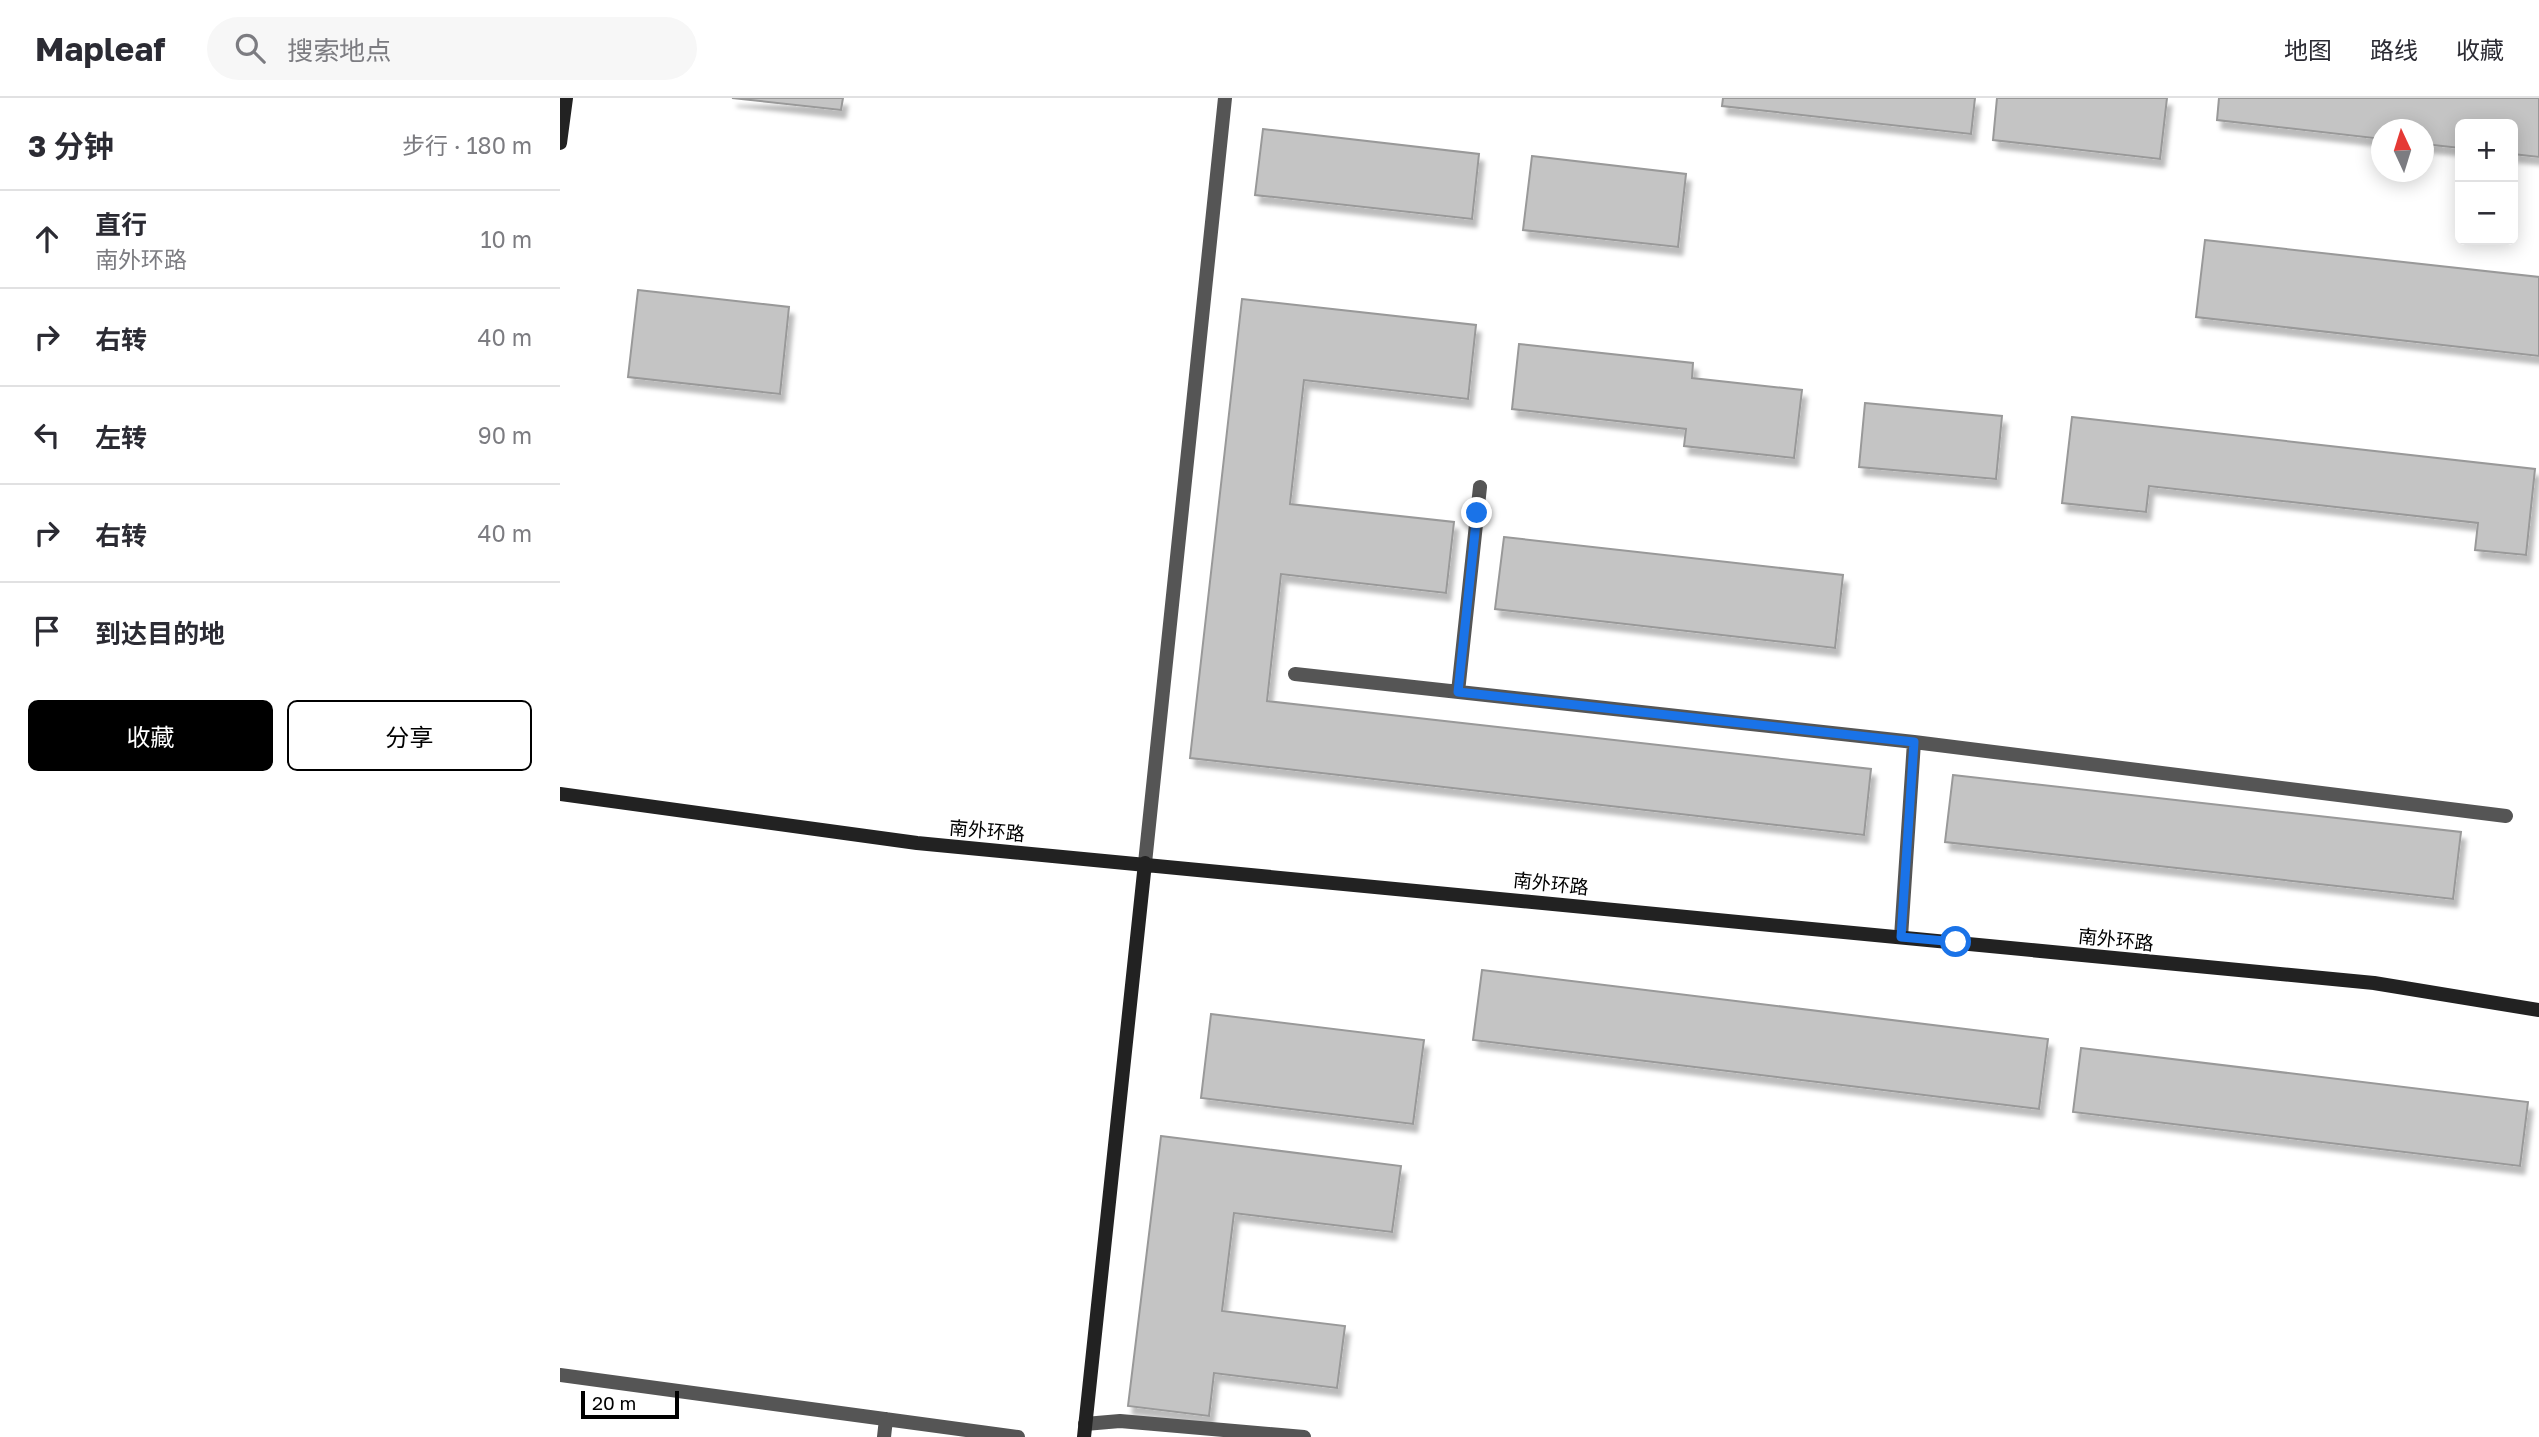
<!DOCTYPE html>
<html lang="zh">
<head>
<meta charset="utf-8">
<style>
	body { margin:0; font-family:"Golos Text","Noto Sans SC",sans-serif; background:#f7f7f7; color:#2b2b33 }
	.controls { position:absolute; right:21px; top:21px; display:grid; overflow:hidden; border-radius:10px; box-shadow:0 4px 18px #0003 }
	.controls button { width:63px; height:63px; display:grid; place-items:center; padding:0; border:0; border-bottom:2px solid #e1e1e2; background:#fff; color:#2b2b33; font:35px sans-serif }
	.compass { position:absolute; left:1811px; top:21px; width:63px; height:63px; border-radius:50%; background:#fff; box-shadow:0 4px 18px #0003; rotate:356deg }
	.scale { position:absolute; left:21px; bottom:18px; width:98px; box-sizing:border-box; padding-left:7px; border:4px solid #000; border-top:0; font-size:19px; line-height:24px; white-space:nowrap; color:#000; -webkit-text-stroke:5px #fff; paint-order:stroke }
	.stop { position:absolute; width:21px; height:21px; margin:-16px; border:5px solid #1a73e8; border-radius:50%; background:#fff }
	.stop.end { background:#1a73e8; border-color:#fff; box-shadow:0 2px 7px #0008 }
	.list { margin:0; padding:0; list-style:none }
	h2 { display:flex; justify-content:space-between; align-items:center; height:91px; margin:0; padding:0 28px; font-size:30px }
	h2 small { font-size:23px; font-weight:400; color:#7c7c81 }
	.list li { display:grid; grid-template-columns:46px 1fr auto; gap:21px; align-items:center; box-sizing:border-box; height:98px; padding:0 28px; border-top:2px solid #e1e1e2 }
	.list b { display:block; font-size:26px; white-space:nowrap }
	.list p { margin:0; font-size:23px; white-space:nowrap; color:#7c7c81 }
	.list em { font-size:23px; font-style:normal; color:#7c7c81 }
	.actions { display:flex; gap:14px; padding:21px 28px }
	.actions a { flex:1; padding:16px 0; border:2px solid #000; border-radius:10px; text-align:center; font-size:24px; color:#000 }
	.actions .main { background:#000; color:#fff }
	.icon { flex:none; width:38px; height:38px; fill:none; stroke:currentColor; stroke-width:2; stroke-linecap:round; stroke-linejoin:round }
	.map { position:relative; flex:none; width:1979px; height:1339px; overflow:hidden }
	header { display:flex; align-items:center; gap:42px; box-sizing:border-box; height:98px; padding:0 35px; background:#fff; border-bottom:2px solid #e1e1e2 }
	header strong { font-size:33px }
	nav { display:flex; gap:38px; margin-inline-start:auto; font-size:24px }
	.search { width:490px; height:63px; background:#f7f7f7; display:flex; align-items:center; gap:18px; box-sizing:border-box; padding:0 24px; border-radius:38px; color:#7c7c81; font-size:26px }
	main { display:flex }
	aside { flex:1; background:#fff }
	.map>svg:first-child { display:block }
	.building { fill:#c4c4c4; stroke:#999; stroke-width:2; filter:url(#shadow) }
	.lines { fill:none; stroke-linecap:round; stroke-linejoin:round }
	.lane { stroke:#555; stroke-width:14 }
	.street { stroke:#555; stroke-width:14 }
	.secondary { stroke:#222; stroke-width:14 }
	.route { stroke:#1a73e8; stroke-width:9 }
	.labels { text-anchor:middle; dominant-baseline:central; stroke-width:5; stroke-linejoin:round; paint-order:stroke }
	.street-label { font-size:19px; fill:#000; stroke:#fff }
</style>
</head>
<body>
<header>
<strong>Mapleaf</strong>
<div class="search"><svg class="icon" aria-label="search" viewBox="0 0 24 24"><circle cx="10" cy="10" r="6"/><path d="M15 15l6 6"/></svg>搜索地点</div>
<nav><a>地图</a><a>路线</a><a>收藏</a></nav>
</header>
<main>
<aside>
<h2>3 分钟<small>步行 · 180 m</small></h2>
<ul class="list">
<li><svg class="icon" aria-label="ahead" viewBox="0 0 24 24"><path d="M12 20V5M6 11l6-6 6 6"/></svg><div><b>直行</b><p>南外环路</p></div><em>10 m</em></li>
<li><svg class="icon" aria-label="right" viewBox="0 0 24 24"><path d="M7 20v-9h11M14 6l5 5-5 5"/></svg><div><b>右转</b></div><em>40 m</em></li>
<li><svg class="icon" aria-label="left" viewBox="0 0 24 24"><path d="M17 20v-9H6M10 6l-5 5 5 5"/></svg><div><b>左转</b></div><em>90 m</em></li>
<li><svg class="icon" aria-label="right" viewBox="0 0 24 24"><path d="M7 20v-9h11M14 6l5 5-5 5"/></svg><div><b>右转</b></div><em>40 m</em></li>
<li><svg class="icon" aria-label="arrive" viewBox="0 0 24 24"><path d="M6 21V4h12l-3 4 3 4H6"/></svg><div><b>到达目的地</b></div></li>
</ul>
<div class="actions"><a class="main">收藏</a><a>分享</a></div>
</aside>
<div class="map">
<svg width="1979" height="1339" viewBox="0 0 1979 1339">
	<defs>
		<filter id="shadow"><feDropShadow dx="4.5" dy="8" stdDeviation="2" flood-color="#0004"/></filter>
	</defs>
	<rect width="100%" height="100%" fill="#fff"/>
	<path class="building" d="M172,0h111l-2,12z
		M1163,0h252l-4,36 -249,-28z
		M1437,0h170l-7,61 -167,-19z
		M1659,0h320v59l-26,-3v-30h-53v24l-36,-4v-14h-42v9l-165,-19z
		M703,31l216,25 -7,65 -217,-24z
		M972,58l154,18 -8,73 -155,-17z
		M1645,142l334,37v79l-343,-39z
		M78,192l151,17 -9,87 -152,-17z
		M682,201l234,26 -8,74 -164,-19 -14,124 164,18 -8,71 -165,-19 -14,127 604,68 -7,66 -674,-77z
		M959,246l174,19 -1,15 110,12 -8,68 -110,-12 2,-17 -174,-20z
		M1305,305l137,13 -6,63 -137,-12z
		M1512,319l463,52 -9,86 -51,-5 3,-27 -329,-37 -3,26 -84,-9z
		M944,439l339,38 -8,73 -340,-39z
		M1393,677l508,57 -8,67 -508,-57z
		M922,872l566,69 -9,70 -566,-69z
		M651,916l213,26 -11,84 -212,-26z
		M1521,950l447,54 -8,64 -447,-54z
		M601,1038l240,30 -9,66 -158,-19 -12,98 123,15 -8,62 -123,-15 -5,43 -81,-10z"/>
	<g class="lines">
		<path class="lane" d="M525,1326l35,-3 184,16"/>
		<path class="street" d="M735,576l619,68 -13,195
			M898,594l22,-205
			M1354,644l592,74
			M585,765l80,-765
			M0,1277l458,62
			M324,1339l2,-18"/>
		<path class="secondary" d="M0,45l6,-45
			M0,696l357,49 1457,140 165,27
			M524,1339l61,-574"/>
	</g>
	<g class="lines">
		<path class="route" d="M917,415l-19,179 456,50 -13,195 55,5"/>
	</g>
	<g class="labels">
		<g class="street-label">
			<text transform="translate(427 732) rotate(5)">南外环路</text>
			<text transform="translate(991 785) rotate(6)">南外环路</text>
			<text transform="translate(1556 841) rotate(6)">南外环路</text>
		</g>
	</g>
</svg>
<div class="controls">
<button>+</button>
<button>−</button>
</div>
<svg class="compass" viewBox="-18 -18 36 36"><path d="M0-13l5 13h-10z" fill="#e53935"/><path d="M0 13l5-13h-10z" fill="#7c7c81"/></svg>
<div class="scale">20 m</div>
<div class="stop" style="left:1396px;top:844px"></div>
<div class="stop end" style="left:917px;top:415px"></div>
</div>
</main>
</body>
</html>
